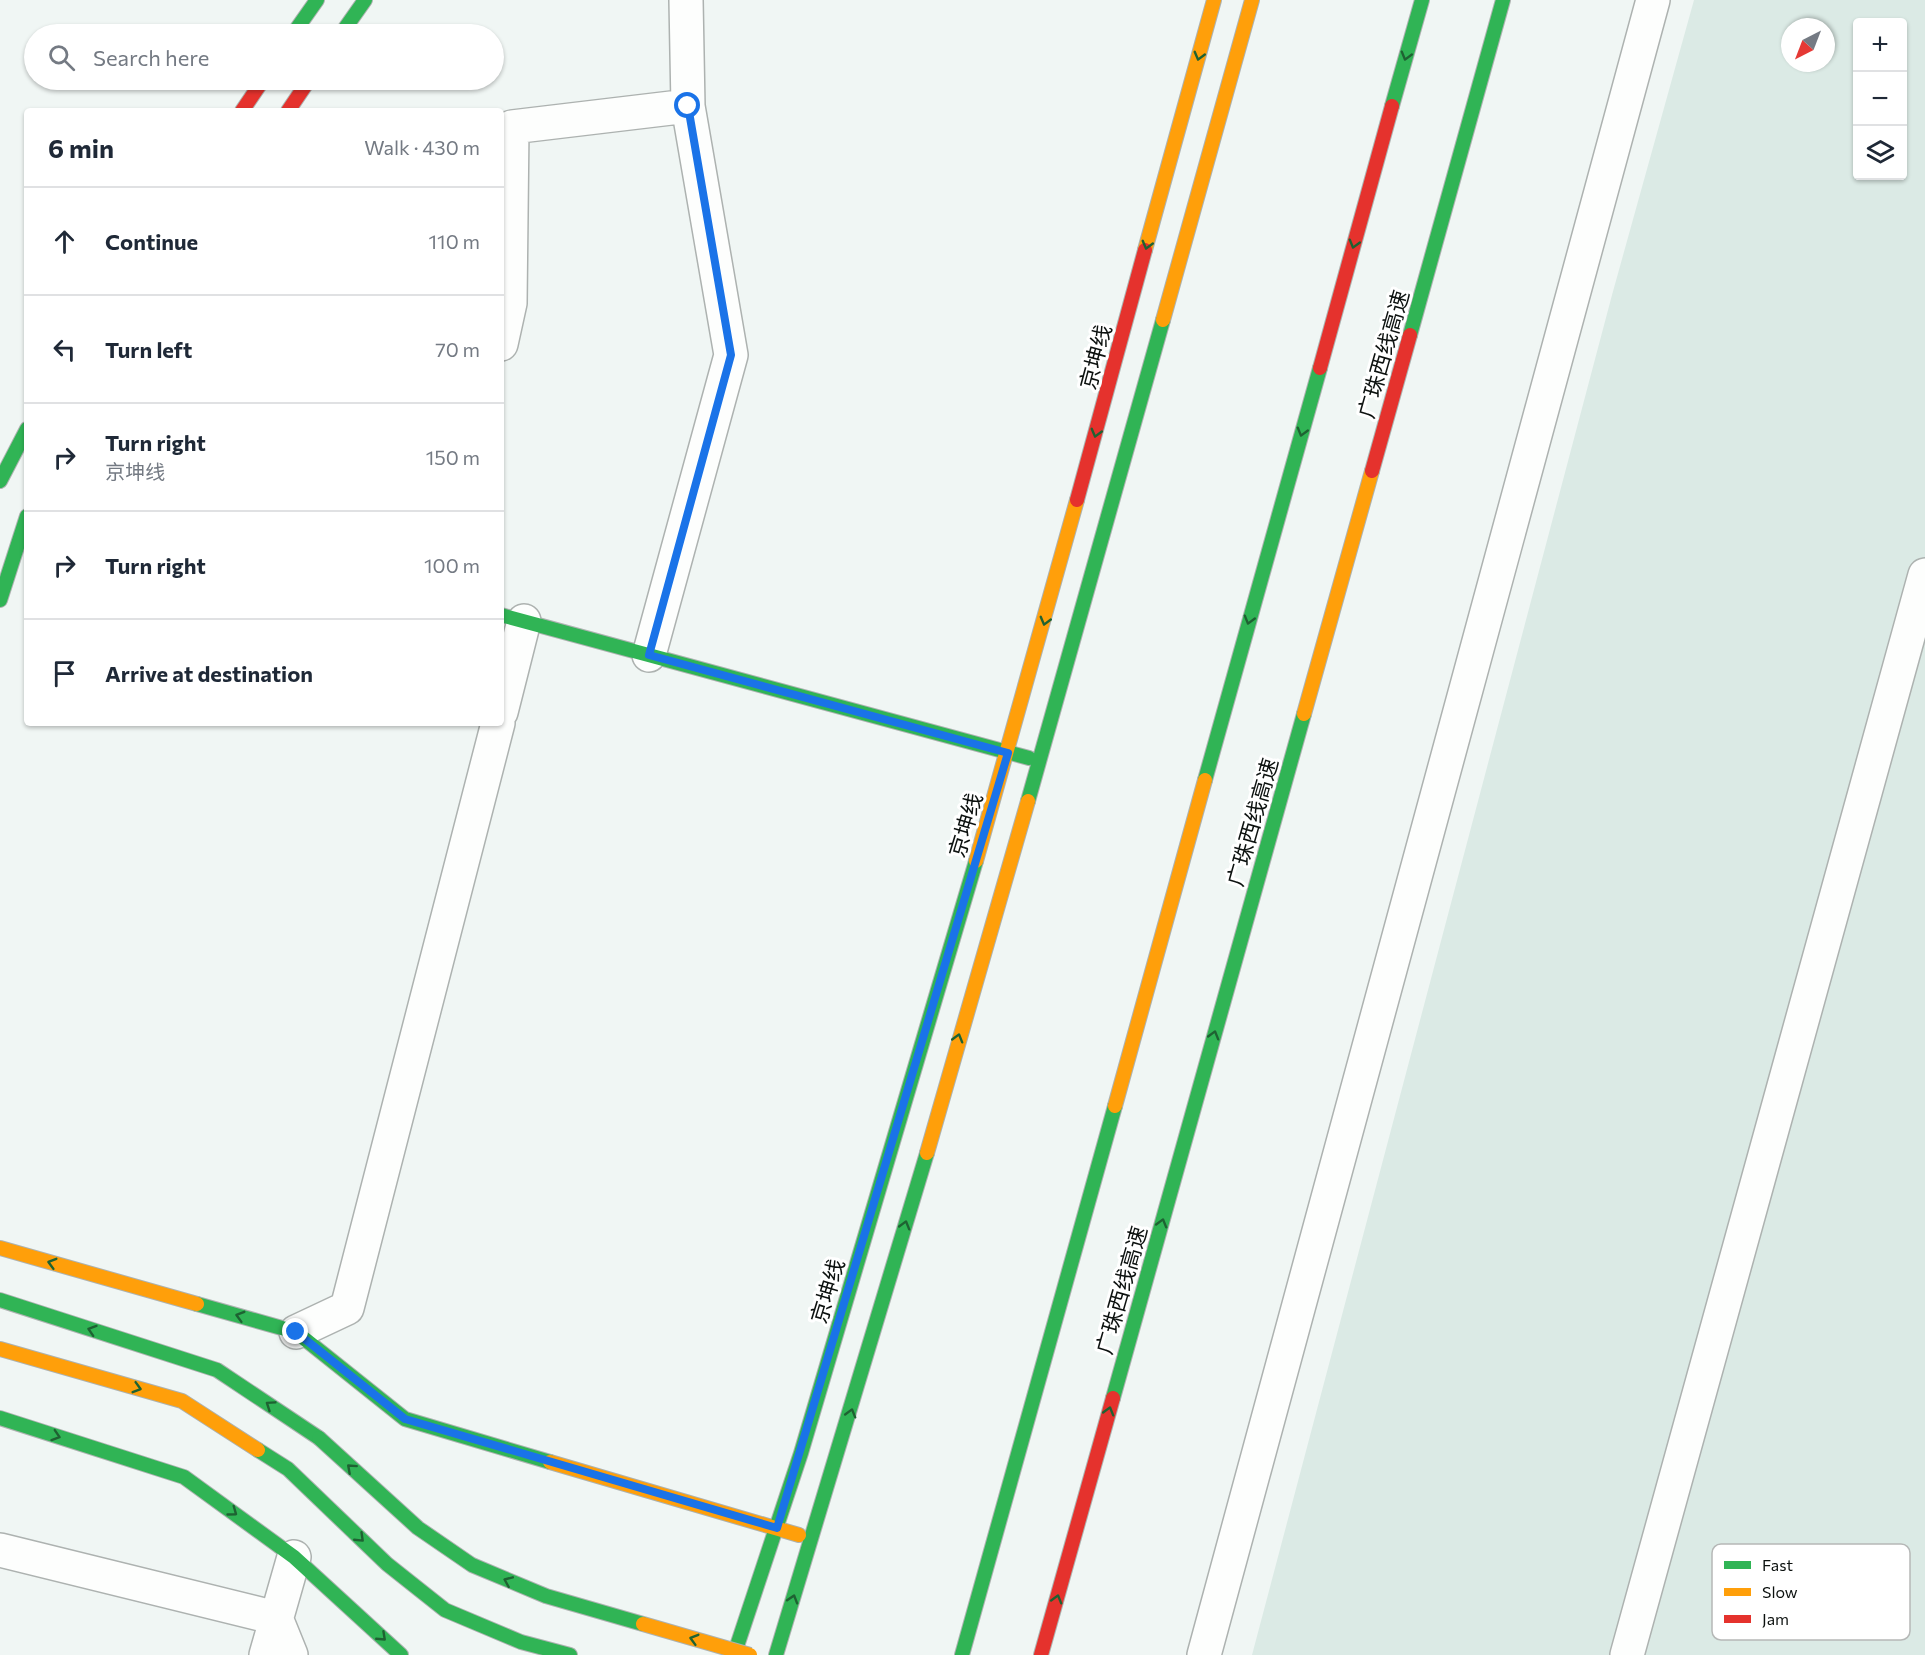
<!DOCTYPE html>
<html lang="en">
<head>
<meta charset="utf-8">
<style>
	body { margin:0; font-family:Commissioner,"Noto Sans SC",sans-serif; background:#f6f6f7; color:#1f2937 }
	.controls { position:absolute; right:18px; top:18px; display:grid; overflow:hidden; border-radius:6px; box-shadow:0 2px 4px #0004 }
	.controls button { width:54px; height:54px; display:grid; place-items:center; padding:0; border:0; border-bottom:2px solid #e0e1e3; background:#fff; color:#1f2937; font:30px sans-serif }
	.compass { position:absolute; left:1781px; top:18px; width:54px; height:54px; border-radius:50%; background:#fff; box-shadow:0 2px 4px #0004; rotate:222deg }
	.stop { position:absolute; width:18px; height:18px; margin:-14px; border:4px solid #1a73e8; border-radius:50%; background:#fff }
	.stop.end { background:#1a73e8; border-color:#fff; box-shadow:0 2px 6px #0008 }
	.list { margin:0; padding:0; list-style:none }
	h2 { display:flex; justify-content:space-between; align-items:center; height:78px; margin:0; padding:0 24px; font-size:26px }
	h2 small { font-size:20px; font-weight:400; color:#747a83 }
	.list li { display:grid; grid-template-columns:39px 1fr auto; gap:18px; align-items:center; box-sizing:border-box; height:108px; padding:0 24px; border-top:2px solid #e0e1e3 }
	.list b { display:block; font-size:22px; white-space:nowrap }
	.list p { margin:0; font-size:20px; white-space:nowrap; color:#747a83 }
	.list em { font-size:20px; font-style:normal; color:#747a83 }
	.icon { flex:none; width:33px; height:33px; fill:none; stroke:currentColor; stroke-width:2; stroke-linecap:round; stroke-linejoin:round }
	.map { position:relative; flex:none; width:1925px; height:1655px; overflow:hidden }
	.search { position:absolute; background:#fff; box-shadow:0 2px 4px #0004; left:24px; top:24px; width:480px; height:66px; display:flex; align-items:center; gap:15px; box-sizing:border-box; padding:0 21px; border-radius:33px; color:#747a83; font-size:22px }
	.panel { position:absolute; background:#fff; box-shadow:0 2px 4px #0004; left:24px; top:108px; width:480px; height:618px; border-radius:6px }
	.map>svg:first-child { display:block }
	.built { fill:#dbeae5; fill-rule:evenodd }
	.lines { fill:none; stroke-linecap:round; stroke-linejoin:round }
	.street-casing { stroke:#adb2b0; stroke-width:36 }
	.fast-casing { stroke:#adb2b0; stroke-width:16 }
	.slow-casing { stroke:#adb2b0; stroke-width:16 }
	.jam-casing { stroke:#adb2b0; stroke-width:16 }
	.street { stroke:#fdfefd; stroke-width:33 }
	.fast { stroke:#30b455; stroke-width:14 }
	.slow { stroke:#ff9f0a; stroke-width:14 }
	.jam { stroke:#e5322d; stroke-width:14 }
	.fast-bridge-casing { stroke:#adb2b0; stroke-width:16; stroke-linecap:butt }
	.slow-bridge-casing { stroke:#adb2b0; stroke-width:16; stroke-linecap:butt }
	.fast-bridge { stroke:#30b455; stroke-width:14 }
	.slow-bridge { stroke:#ff9f0a; stroke-width:14 }
	.oneway { stroke:#1e6232 }
	.route { stroke:#1a73e8; stroke-width:8 }
	.labels { text-anchor:middle; dominant-baseline:central; stroke-width:6; stroke-linejoin:round; paint-order:stroke }
	.street-label { font-size:22px; fill:#0c110f; stroke:#fff }
	.key { fill:#fff; stroke:#b6b8b7; stroke-width:1.5 }
	.key-label { font-size:16px; fill:#0c110f }
</style>
</head>
<body>
<div class="map">
<svg width="1925" height="1655" viewBox="0 0 1925 1655">
	<rect width="100%" height="100%" fill="#f0f6f4"/>
	<path class="built" d="M1694,0h231v1655h-673l360,-1360zM1858,22h44v154h-44zM1790,27h36v36h-36z"/>
	<g class="lines">
		<g class="street-casing">
			<path id="street" d="M501,344l9,-41 2,-176 176,-21
				M649,655l82,-300 -43,-249 -2,-106
				M501,712l23,-91
				M296,1332l51,-24 151,-585
				M0,1550l276,68 15,37
				M266,1655l28,-98
				M1204,1655l449,-1655
				M1627,1655l298,-1080"/>
		</g>
		<g class="fast-casing">
			<path id="fast" d="M293,34l24,-34
				M341,34l24,-34
				M1392,106l30,-106
				M1410,335l93,-335
				M0,481l27,-52
				M0,600l27,-84
				M501,615l528,143
				M1205,780l115,-412
				M1028,801l135,-481
				M0,1300l217,70 102,68
				M197,1304l99,28 109,87 145,43
				M1113,1398l191,-684
				M0,1418l184,59 110,80 107,98
				M258,1450l30,19 99,95 58,46 76,32 49,13
				M734,1655l67,-202 175,-592
				M776,1655l151,-502
				M962,1655l153,-549"/>
		</g>
		<g class="slow-casing">
			<path id="slow" d="M1145,250l69,-250
				M1163,320l89,-320
				M1304,714l68,-243
				M976,861l101,-361
				M1115,1106l90,-326
				M927,1153l101,-352
				M0,1248l197,56
				M0,1349l182,52 76,49
				M550,1462l249,73"/>
		</g>
		<g class="jam-casing">
			<path id="jam" d="M242,111l21,-31
				M288,111l21,-31
				M1320,368l72,-262
				M1372,471l38,-136
				M1077,500l68,-250
				M1041,1655l72,-257"/>
		</g>
		<use href="#street" class="street"/>
		<use href="#fast" class="fast"/>
		<use href="#slow" class="slow"/>
		<use href="#jam" class="jam"/>
		<g class="fast-bridge-casing">
			<path id="fast-bridge" d="M319,1438l99,90 54,37 74,31 97,28"/>
		</g>
		<g class="slow-bridge-casing">
			<path id="slow-bridge" d="M643,1624l107,31"/>
		</g>
		<use href="#fast-bridge" class="fast-bridge"/>
		<use href="#slow-bridge" class="slow-bridge"/>
	</g>
	<defs><path id="oneway-chevron" d="M-2-3.5L2.5 0L-2 3.5" fill="none" stroke-width="1.6" stroke-linecap="round" stroke-linejoin="round" transform="scale(1.5)"/></defs>
	<g class="oneway">
		<use href="#oneway-chevron" transform="translate(1199 56) rotate(105)"/>
		<use href="#oneway-chevron" transform="translate(1406 56) rotate(106)"/>
		<use href="#oneway-chevron" transform="translate(1354 244) rotate(106)"/>
		<use href="#oneway-chevron" transform="translate(1147 245) rotate(105)"/>
		<use href="#oneway-chevron" transform="translate(1302 432) rotate(106)"/>
		<use href="#oneway-chevron" transform="translate(1096 433) rotate(105)"/>
		<use href="#oneway-chevron" transform="translate(1249 620) rotate(106)"/>
		<use href="#oneway-chevron" transform="translate(1045 621) rotate(105)"/>
		<use href="#oneway-chevron" transform="translate(1214 1035) rotate(-74)"/>
		<use href="#oneway-chevron" transform="translate(958 1038) rotate(-74)"/>
		<use href="#oneway-chevron" transform="translate(1162 1223) rotate(-74)"/>
		<use href="#oneway-chevron" transform="translate(905 1225) rotate(-74)"/>
		<use href="#oneway-chevron" transform="translate(52 1263) rotate(-164)"/>
		<use href="#oneway-chevron" transform="translate(240 1316) rotate(-164)"/>
		<use href="#oneway-chevron" transform="translate(92 1330) rotate(-162)"/>
		<use href="#oneway-chevron" transform="translate(137 1388) rotate(16)"/>
		<use href="#oneway-chevron" transform="translate(270 1405) rotate(-146)"/>
		<use href="#oneway-chevron" transform="translate(1109 1411) rotate(-74)"/>
		<use href="#oneway-chevron" transform="translate(851 1413) rotate(-74)"/>
		<use href="#oneway-chevron" transform="translate(56 1436) rotate(18)"/>
		<use href="#oneway-chevron" transform="translate(351 1468) rotate(-138)"/>
		<use href="#oneway-chevron" transform="translate(233 1512) rotate(36)"/>
		<use href="#oneway-chevron" transform="translate(360 1538) rotate(44)"/>
		<use href="#oneway-chevron" transform="translate(508 1581) rotate(-157)"/>
		<use href="#oneway-chevron" transform="translate(793 1599) rotate(-73)"/>
		<use href="#oneway-chevron" transform="translate(1057 1599) rotate(-74)"/>
		<use href="#oneway-chevron" transform="translate(382 1637) rotate(43)"/>
		<use href="#oneway-chevron" transform="translate(694 1639) rotate(-164)"/>
	</g>
	<g class="lines">
		<path class="route" d="M296,1332l109,87 372,109 231,-775 -359,-98 82,-300 -43,-249"/>
	</g>
	<g class="labels">
		<g class="street-label">
			<text transform="translate(1383 354) rotate(-74)">广珠西线高速</text>
			<text transform="translate(1095 357) rotate(-75)">京坤线</text>
			<text transform="translate(1252 822) rotate(-74)">广珠西线高速</text>
			<text transform="translate(965 825) rotate(-73)">京坤线</text>
			<text transform="translate(1121 1290) rotate(-74)">广珠西线高速</text>
			<text transform="translate(827 1291) rotate(-73)">京坤线</text>
		</g>
	</g>
	<rect x="1712" y="1544" width="198" height="96" rx="9" class="key"/>
	<rect x="1724" y="1561" width="27" height="8" fill="#30b455"/>
	<rect x="1724" y="1588" width="27" height="8" fill="#ff9f0a"/>
	<rect x="1724" y="1615" width="27" height="8" fill="#e5322d"/>
	<g class="key-label">
		<text x="1762" y="1571">Fast</text>
		<text x="1762" y="1598">Slow</text>
		<text x="1762" y="1625">Jam</text>
	</g>
</svg>
<div class="controls">
<button>+</button>
<button>−</button>
<button><svg class="icon" aria-label="layers" viewBox="0 0 24 24"><path d="M12 4l9 5-9 5-9-5zM3 14l9 5 9-5"/></svg></button>
</div>
<svg class="compass" viewBox="-18 -18 36 36"><path d="M0-13l5 13h-10z" fill="#e53935"/><path d="M0 13l5-13h-10z" fill="#747a83"/></svg>
<div class="stop" style="left:688px;top:106px"></div>
<div class="stop end" style="left:296px;top:1332px"></div>
<div class="search"><svg class="icon" aria-label="search" viewBox="0 0 24 24"><circle cx="10" cy="10" r="6"/><path d="M15 15l6 6"/></svg>Search here</div>
<section class="panel">
<h2>6 min<small>Walk · 430 m</small></h2>
<ul class="list">
<li><svg class="icon" aria-label="ahead" viewBox="0 0 24 24"><path d="M12 20V5M6 11l6-6 6 6"/></svg><div><b>Continue</b></div><em>110 m</em></li>
<li><svg class="icon" aria-label="left" viewBox="0 0 24 24"><path d="M17 20v-9H6M10 6l-5 5 5 5"/></svg><div><b>Turn left</b></div><em>70 m</em></li>
<li><svg class="icon" aria-label="right" viewBox="0 0 24 24"><path d="M7 20v-9h11M14 6l5 5-5 5"/></svg><div><b>Turn right</b><p>京坤线</p></div><em>150 m</em></li>
<li><svg class="icon" aria-label="right" viewBox="0 0 24 24"><path d="M7 20v-9h11M14 6l5 5-5 5"/></svg><div><b>Turn right</b></div><em>100 m</em></li>
<li><svg class="icon" aria-label="arrive" viewBox="0 0 24 24"><path d="M6 21V4h12l-3 4 3 4H6"/></svg><div><b>Arrive at destination</b></div></li>
</ul>
</section>
</div>
</body>
</html>
